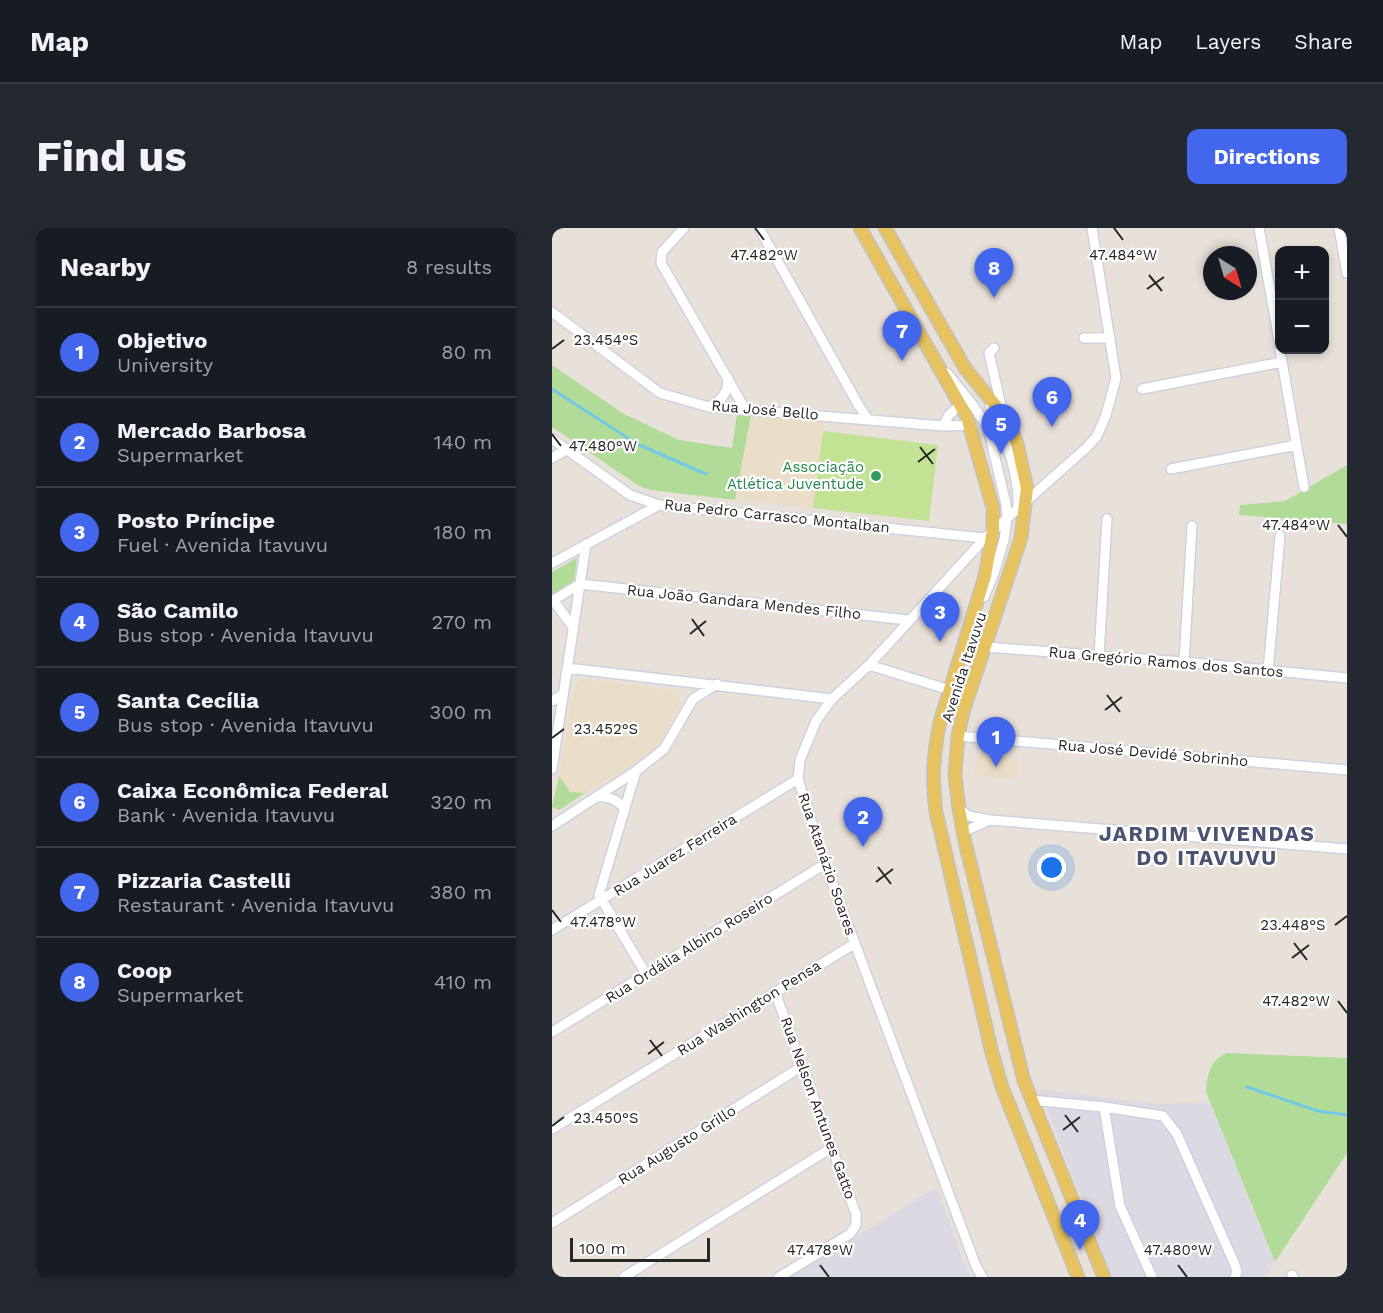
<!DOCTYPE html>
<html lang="en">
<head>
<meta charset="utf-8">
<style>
	body { margin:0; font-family:"Work Sans",sans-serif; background:#242831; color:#f1f3f6 }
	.controls { position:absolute; right:18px; top:18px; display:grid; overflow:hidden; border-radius:12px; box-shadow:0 3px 9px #0003 }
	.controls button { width:54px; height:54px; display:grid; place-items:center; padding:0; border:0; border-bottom:2px solid #363941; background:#171b24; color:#f1f3f6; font:30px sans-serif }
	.compass { position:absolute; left:651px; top:18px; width:54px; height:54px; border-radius:50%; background:#171b24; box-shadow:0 3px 9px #0003; rotate:143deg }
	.scale { position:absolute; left:18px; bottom:15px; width:140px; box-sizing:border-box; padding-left:6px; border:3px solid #272727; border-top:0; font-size:16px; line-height:21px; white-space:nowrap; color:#272727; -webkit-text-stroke:4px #fff; paint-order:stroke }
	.you { position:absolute; left:500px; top:640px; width:21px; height:21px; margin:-15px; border:4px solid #fff; border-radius:50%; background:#1a73e8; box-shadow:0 0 0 9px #1a73e833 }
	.badge { display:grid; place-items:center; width:39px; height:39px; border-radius:50%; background:#4266ec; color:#fff; font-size:20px; font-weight:700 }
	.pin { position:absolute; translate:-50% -50px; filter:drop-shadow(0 2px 3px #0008) }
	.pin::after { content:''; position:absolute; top:32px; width:21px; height:18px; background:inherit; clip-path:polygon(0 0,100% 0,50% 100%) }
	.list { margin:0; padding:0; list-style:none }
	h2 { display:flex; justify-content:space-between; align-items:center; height:78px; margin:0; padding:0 24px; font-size:26px }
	h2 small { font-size:20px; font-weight:400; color:#9ea1a6 }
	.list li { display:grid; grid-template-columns:39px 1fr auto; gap:18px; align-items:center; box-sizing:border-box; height:90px; padding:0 24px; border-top:2px solid #363941 }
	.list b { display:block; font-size:22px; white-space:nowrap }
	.list p { margin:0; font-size:20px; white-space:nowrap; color:#9ea1a6 }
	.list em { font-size:20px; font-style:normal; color:#9ea1a6 }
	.map { position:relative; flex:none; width:795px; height:1049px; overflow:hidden; border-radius:12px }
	header { display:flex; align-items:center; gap:36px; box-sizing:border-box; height:84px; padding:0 30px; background:#171b24; border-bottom:2px solid #363941 }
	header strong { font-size:28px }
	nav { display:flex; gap:33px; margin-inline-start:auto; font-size:21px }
	.intro { display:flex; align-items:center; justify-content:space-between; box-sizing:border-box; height:144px; padding:0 36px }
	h1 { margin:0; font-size:42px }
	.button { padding:15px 27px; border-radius:12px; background:#4266ec; color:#fff; font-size:21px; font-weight:700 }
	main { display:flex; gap:36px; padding:0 36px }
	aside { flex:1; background:#171b24; border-radius:12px; box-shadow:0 3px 9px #0003 }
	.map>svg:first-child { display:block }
	.industrial { fill:#dbd9e1 }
	.education { fill:#eadec8 }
	.green { fill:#b1dc98 }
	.pitch { fill:#c3e394 }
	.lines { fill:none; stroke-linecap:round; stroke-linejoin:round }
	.stream { stroke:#71c9e5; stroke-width:3 }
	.minor-casing { stroke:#ced2df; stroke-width:12 }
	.major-casing { stroke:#c3c3c3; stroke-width:15 }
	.minor { stroke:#fff; stroke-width:9 }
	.major { stroke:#e6c360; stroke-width:12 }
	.ticks { fill:none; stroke:#272727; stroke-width:2 }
	.leisure-dot { fill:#2e9e5b; stroke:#fff; stroke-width:2 }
	.labels { text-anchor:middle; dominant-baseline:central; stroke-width:4.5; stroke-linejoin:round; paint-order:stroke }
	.street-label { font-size:15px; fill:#272727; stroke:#fff }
	.leisure-label { font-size:15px; fill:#27864d; stroke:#fff; text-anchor:end }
	.district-label { font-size:21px; font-weight:bold; letter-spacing:1.5px; fill:#4b5373; stroke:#fff }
	.ticks-label { font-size:15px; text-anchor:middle; fill:#272727; stroke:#fff; stroke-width:4.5; stroke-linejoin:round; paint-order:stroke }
</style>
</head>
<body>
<header>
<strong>Map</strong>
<nav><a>Map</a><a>Layers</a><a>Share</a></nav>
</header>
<div class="intro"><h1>Find us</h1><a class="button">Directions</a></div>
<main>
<aside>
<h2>Nearby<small>8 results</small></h2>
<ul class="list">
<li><span class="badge">1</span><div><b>Objetivo</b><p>University</p></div><em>80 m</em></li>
<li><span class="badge">2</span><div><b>Mercado Barbosa</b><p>Supermarket</p></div><em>140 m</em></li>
<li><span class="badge">3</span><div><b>Posto Príncipe</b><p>Fuel · Avenida Itavuvu</p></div><em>180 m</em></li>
<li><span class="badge">4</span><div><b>São Camilo</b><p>Bus stop · Avenida Itavuvu</p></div><em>270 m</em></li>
<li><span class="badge">5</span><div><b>Santa Cecília</b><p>Bus stop · Avenida Itavuvu</p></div><em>300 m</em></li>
<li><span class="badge">6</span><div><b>Caixa Econômica Federal</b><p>Bank · Avenida Itavuvu</p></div><em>320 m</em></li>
<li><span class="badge">7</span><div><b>Pizzaria Castelli</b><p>Restaurant · Avenida Itavuvu</p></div><em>380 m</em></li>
<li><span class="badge">8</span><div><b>Coop</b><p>Supermarket</p></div><em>410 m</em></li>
</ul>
</aside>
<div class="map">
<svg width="795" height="1049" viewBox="0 0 795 1049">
	<rect width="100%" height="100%" fill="#e8e1d9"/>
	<path class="industrial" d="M487,861l115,15 56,-1 65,159 -10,15h-153z
		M385,959l27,78 7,12h-181z"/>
	<path class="education" d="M199,187l73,6 -11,87 -78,-8z
		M32,451l90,11 5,4 2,7 -2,7 -23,40 -23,17 -48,28 -15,-1 -11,-16 16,-90z
		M425,527l41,4 -2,21 -42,-5z"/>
	<path class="green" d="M0,137l72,49 55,26 53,8 5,-34 14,1 -16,85 -85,-10 -11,-4 -87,-59z
		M795,237v59l-108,-9 1,-10 45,-4z
		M25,330l-3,25 -22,13v-24z
		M7,548l11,16 15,1 -26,17 -7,-3z
		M675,825l120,5v95l-72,109 -69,-170c1,-16 4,-33 21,-39z"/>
	<path class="pitch" d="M271,203l115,14 -9,76 -116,-13z"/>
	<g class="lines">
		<path class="stream" d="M0,161l85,55 69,30
			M695,859l71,24 29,4"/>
		<g class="minor-casing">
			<path id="minor" d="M132,0l-22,24 -1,11 84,146
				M207,0l100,178 9,13
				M707,0l21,118
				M787,0l8,45
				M0,84l108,81 49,14 234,19 28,-1
				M532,110h26
				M442,120l-5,5 14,61
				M728,122l24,137
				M395,145l25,31 16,24 18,76 1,14 -3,22 -10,33 -10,24
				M590,161l140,-27
				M438,177c15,31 30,70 28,104
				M157,179c12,-6 20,-15 19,-29
				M391,198l6,-11 12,-11
				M0,211l78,56 29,10 326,33
				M0,230l14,-8
				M619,241l126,-24
				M0,335l107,-58
				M1,372l20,27
				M0,373l28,-17 328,36
				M434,419l198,15 163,16
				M547,428l8,-137
				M632,434l8,-136
				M317,437l81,25
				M15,440l265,31
				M716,443l12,-135
				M0,473l11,-7
				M406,508l389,34
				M0,541l34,-225
				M84,543l-37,124 47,79
				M44,569c13,-1 20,2 29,12
				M407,581l10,7 21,4 357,29
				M0,598l84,-55 28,-22 29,-50 24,-15
				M411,604l27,-12
				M0,702l246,-151
				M223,764l81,222v11l-6,9 -71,43
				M0,804l273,-168
				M479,872l73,7 59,9 14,18 58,131 2,7 -2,5
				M552,879l16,99 32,71
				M0,901l302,-185
				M0,995l249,-156
				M740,1047l1,2
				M72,1049l207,-129
				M430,1049l-6,-11 -151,-402 -27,-85 2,-19 16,-39 16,-22 37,-34 116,-127 101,-90 11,-12 9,-21 10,-37 -24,-150"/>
		</g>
		<g class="major-casing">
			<path id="major" d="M308,0l107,189 26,91v22l-8,46 -45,146c-7,32 -8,57 -4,90l56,241 10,34 76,190
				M333,0l80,140 38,47 9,16 5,12 10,45 -6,50 -58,174 -5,24 -3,39 4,34 6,33 59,239 80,196"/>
		</g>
		<use href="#minor" class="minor"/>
		<use href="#major" class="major"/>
	</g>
	<path class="ticks" d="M203,0l9,12M562,0l9,12M597,47l13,16M595,61l17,-12M0,121l12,-9M0,206l9,12M368,219l13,17M366,234l17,-13M786,297l9,12M140,391l12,17M138,406l16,-13M555,467l13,17M553,482l17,-13M0,510l12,-9M326,639l13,17M324,654l17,-13M0,682l9,12M783,697l12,-9M742,715l13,17M740,730l17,-13M786,773l9,12M98,812l12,16M96,826l16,-12M513,887l13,17M0,898l12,-9M511,902l17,-13M268,1037l9,12M626,1037l9,12"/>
	<circle class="leisure-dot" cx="324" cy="248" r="6"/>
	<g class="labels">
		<g class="street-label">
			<text transform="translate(213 182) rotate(5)">Rua José Bello</text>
			<text transform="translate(225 288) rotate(6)">Rua Pedro Carrasco Montalban</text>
			<text transform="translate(192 374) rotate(6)">Rua João Gandara Mendes Filho</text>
			<text transform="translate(614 434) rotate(5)">Rua Gregório Ramos dos Santos</text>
			<text transform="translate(412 439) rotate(-72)">Avenida Itavuvu</text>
			<text transform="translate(601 525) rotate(5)">Rua José Devidé Sobrinho</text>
			<text transform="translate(123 627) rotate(-32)">Rua Juarez Ferreira</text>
			<text transform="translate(275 636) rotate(71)">Rua Atanázio Soares</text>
			<text transform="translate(137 720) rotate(-32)">Rua Ordália Albino Roseiro</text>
			<text transform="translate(197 780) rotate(-32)">Rua Washington Pensa</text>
			<text transform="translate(266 880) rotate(70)">Rua Nelson Antunes Gatto</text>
			<text transform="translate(125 917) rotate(-32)">Rua Augusto Grillo</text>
		</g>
		<g class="leisure-label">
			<text x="312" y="239">Associação<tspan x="312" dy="17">Atlética Juventude</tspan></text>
		</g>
		<g class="district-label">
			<text x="655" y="605">JARDIM VIVENDAS<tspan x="655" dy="24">DO ITAVUVU</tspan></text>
		</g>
	</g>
	<g class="ticks-label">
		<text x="571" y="32">47.484°W</text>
		<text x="212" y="32">47.482°W</text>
		<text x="54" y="117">23.454°S</text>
		<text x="51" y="223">47.480°W</text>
		<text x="744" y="302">47.484°W</text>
		<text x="54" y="506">23.452°S</text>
		<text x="51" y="699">47.478°W</text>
		<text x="741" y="702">23.448°S</text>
		<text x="744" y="778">47.482°W</text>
		<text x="54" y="895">23.450°S</text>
		<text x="268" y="1027">47.478°W</text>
		<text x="626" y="1027">47.480°W</text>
	</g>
</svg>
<div class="controls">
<button>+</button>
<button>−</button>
</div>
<svg class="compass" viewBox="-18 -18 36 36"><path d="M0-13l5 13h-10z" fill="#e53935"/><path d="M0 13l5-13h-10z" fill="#9ea1a6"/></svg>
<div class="scale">100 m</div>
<div class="you"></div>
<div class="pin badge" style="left:444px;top:539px">1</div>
<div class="pin badge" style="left:311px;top:619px">2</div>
<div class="pin badge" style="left:388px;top:414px">3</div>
<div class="pin badge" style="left:528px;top:1022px">4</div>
<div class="pin badge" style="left:449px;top:226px">5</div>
<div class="pin badge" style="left:500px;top:199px">6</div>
<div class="pin badge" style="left:350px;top:133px">7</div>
<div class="pin badge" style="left:442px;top:70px">8</div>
</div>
</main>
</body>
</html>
